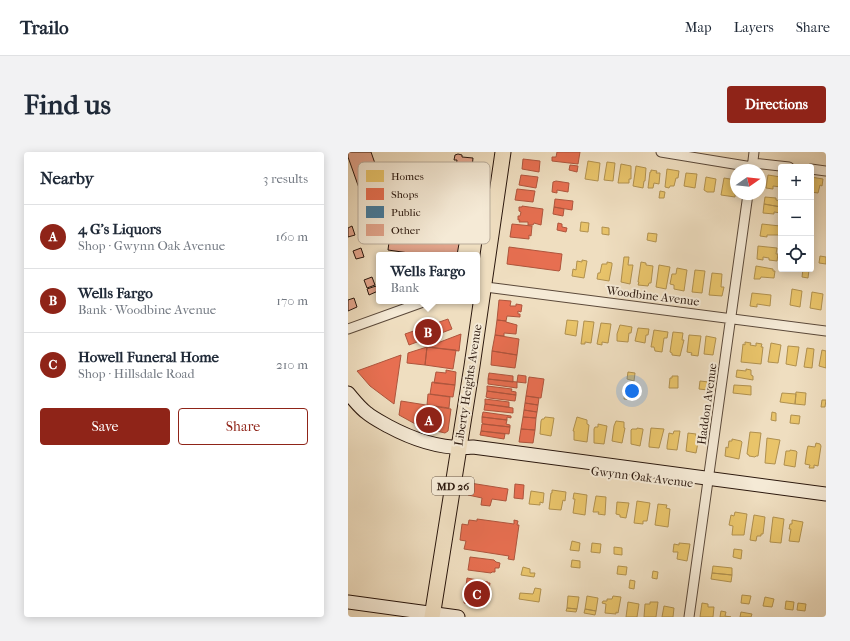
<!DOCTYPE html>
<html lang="en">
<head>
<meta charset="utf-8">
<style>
	body { margin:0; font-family:"IM FELL French Canon",serif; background:#f2f2f3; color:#1f2937 }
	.controls { position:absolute; right:12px; top:12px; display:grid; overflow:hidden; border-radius:4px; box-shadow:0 2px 10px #0003 }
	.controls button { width:36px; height:36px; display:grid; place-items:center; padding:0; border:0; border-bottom:1px solid #e0e1e3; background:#fff; color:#1f2937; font:20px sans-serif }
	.compass { position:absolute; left:382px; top:12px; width:36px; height:36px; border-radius:50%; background:#fff; box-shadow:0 2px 10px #0003; rotate:76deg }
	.you { position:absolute; left:284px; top:239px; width:14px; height:14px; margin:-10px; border:3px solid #fff; border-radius:50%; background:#1a73e8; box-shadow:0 0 0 6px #1a73e833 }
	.badge { display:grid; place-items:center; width:26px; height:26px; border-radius:50%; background:#8f2418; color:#fff; font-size:13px; font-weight:700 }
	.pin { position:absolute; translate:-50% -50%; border:2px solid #fff; box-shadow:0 1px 4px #0006 }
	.popup { position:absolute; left:28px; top:100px; width:104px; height:52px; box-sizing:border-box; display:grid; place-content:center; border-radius:4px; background:#fff; filter:drop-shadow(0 1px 3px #0005); font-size:13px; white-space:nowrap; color:#747a83 }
	.popup b { font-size:15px; color:#1f2937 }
	.popup::after { content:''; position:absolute; left:50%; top:100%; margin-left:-8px; border:8px solid transparent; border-top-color:#fff }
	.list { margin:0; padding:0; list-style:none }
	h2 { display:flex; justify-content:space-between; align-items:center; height:52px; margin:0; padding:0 16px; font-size:17px }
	h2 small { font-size:13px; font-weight:400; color:#747a83 }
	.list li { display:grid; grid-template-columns:26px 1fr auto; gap:12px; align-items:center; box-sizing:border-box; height:64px; padding:0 16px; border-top:1px solid #e0e1e3 }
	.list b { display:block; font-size:15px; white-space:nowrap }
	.list p { margin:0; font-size:13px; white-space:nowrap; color:#747a83 }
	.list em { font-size:13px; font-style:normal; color:#747a83 }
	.actions { display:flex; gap:8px; padding:12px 16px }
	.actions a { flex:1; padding:9px 0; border:1px solid #8f2418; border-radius:4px; text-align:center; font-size:14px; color:#8f2418 }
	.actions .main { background:#8f2418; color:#fff }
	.icon { flex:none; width:22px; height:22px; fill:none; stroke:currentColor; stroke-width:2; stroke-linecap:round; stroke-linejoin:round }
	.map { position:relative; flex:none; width:478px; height:465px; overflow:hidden; border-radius:4px }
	header { display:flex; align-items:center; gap:24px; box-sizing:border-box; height:56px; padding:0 20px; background:#fff; border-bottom:1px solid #e0e1e3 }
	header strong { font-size:19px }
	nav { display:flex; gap:22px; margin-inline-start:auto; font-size:14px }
	.intro { display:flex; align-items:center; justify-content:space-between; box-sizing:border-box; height:96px; padding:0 24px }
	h1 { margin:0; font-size:28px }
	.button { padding:10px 18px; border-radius:4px; background:#8f2418; color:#fff; font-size:14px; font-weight:700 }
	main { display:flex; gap:24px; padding:0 24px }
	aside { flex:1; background:#fff; border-radius:4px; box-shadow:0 2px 10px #0003 }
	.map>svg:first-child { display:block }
	.homes { fill:#e9c46a; stroke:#b0904e }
	.shops { fill:#e76f51; stroke:#ae553d }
	.public { fill:#457b9d; stroke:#3d5d72 }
	.building { fill:#e2a48b; stroke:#2a170d }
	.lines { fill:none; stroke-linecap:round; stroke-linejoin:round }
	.street-casing { stroke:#5b493a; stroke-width:11 }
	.secondary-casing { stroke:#2a170d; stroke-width:15 }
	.primary-casing { stroke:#2a170d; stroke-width:17 }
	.street { stroke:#f5ead6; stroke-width:9 }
	.secondary { stroke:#f5ead6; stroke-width:13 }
	.primary { stroke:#efdec0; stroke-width:15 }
	.labels { text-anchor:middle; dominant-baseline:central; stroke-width:4; stroke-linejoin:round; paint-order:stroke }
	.shield { fill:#f5ead6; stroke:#675649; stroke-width:1 }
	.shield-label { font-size:11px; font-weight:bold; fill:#2a170d }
	.street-label { font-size:12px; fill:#2a170d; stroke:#f5ead6 }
	.key { fill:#f5ead6; stroke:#b8ab9a; stroke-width:1 }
	.key-label { font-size:11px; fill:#2a170d }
</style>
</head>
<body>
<header>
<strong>Trailo</strong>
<nav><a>Map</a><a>Layers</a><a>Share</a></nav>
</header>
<div class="intro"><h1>Find us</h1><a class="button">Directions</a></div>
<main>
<aside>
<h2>Nearby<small>3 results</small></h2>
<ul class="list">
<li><span class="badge">A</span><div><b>4 G's Liquors</b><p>Shop · Gwynn Oak Avenue</p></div><em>160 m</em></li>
<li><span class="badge">B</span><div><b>Wells Fargo</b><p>Bank · Woodbine Avenue</p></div><em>170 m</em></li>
<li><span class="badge">C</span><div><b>Howell Funeral Home</b><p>Shop · Hillsdale Road</p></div><em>210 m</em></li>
</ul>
<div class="actions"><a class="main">Save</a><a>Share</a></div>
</aside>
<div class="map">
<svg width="478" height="465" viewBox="0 0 478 465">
	<rect width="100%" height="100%" fill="#efdec0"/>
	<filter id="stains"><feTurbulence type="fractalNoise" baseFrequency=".005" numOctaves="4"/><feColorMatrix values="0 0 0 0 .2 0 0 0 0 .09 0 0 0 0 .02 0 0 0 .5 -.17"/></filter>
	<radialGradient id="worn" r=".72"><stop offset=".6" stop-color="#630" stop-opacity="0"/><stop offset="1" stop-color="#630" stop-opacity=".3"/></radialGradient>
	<path class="homes" d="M240,9l12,2 -2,18 -13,-2z
		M259,10l8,1 -2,18 -9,-1z
		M273,12l10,2v13h-2v4h-11z
		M288,14l10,2 -1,13h-1l-1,7 -10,-2z
		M319,17l12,2 -1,7h-2l-2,8h-4l-1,2 -4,-1z
		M303,18l6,1 -1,2h4l-1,11 -5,-1 -1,5h-5l2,-16h1z
		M338,21l11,1 -2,14 -11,-2z
		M420,23l13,2v10l-8,-1v3l-7,-1z
		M358,25l10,2 -2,13h-7l-3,-2z
		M463,25l12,2 -1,7 -2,-1 -2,8 -7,-1z
		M376,26l12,2 -1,17 -14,-2z
		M312,39l5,1 -1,6h-5z
		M417,45l11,1v2l5,1v6l-17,-3z
		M416,52l17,3v6l-7,-1v2l-11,-1z
		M233,70l8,1 -1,9 -8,-1z
		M414,72l18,2 -1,9h-12v2l-7,-1z
		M254,75l7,1v7l-7,-1z
		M300,81l9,1 -1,8 -9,-2z
		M410,94l19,2 -1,6h2l-1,7 -8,-1v-2l-6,-1v3l-6,-1z
		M472,104l6,1v7l-7,-1z
		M276,105h5l-1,8h5l-3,19 -9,-2z
		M234,108l5,1 -3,17 -12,-2 1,-7 3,1 1,-9 5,1z
		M259,110l5,1v2l-3,16 -12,-2 1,-6h2l2,-9h5z
		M293,110l5,1v2l7,1 -2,17h-2l-1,3 -10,-1 1,-3h-1z
		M311,113l11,2 -4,22 -10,-2z
		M408,114l17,3v2h2l-1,7 -13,-1 -1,2h-6z
		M329,116l10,2 -3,21 -10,-2v-4l-4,-1 2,-10h4z
		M455,117l6,1 -1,8 -6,-1z
		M347,118l10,1 -3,22 -10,-1z
		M364,121l10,1 -1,13h3l-2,9 -13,-1z
		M444,137l10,2 -2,16 -10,-2z
		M464,140l11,2 -2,16 -11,-2z
		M404,141l19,2 -1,11 -13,-2v3l-7,-1z
		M219,168l11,1 -2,15 -11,-2z
		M236,169l10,1 -3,21 -6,-1v2h-4z
		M253,171l10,1 -3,19 -6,-1v3l-5,-1z
		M272,173l12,2 -1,6h-2l-1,9 -11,-1v-7z
		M290,176l11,1 -1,6h-2l-1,8 -10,-2z
		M306,178l14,2 -1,6h-3l-2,14 -7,-1 -1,-4h-3z
		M325,180l10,1 -1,7h2l-4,16 -8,-1v-2l-2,-1z
		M341,183l12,1 -3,20 -7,-1 1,-2 -5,-1z
		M358,184l10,2 -3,17 -9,-1z
		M397,190l6,1 -1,2 6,1v-3l6,1 -1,3h2l-2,17 -20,-2 2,-18 2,1z
		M423,191l10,2 -3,18 -10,-1z
		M440,194l11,1 -3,19 -10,-2z
		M459,196l7,1 -2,19 -8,-1z
		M474,198l4,1v17l-7,-2z
		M398,217l5,1v5l2,1v4l-17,-3 1,-7 9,1z
		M280,220l7,1 -1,8 -7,-2z
		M324,224h6v12h-9l1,-10h2z
		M352,229l9,1 -1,8 -9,-1z
		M386,233l17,1v9l-18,-2z
		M277,239l8,1 -1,8 -8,-1z
		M448,240l10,1 -1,12 -10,-1z
		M434,241l14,1 -1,10 -15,-2z
		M474,248h4l-1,7h-4z
		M424,260l4,1v8l-5,-1z
		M443,263l9,1 -1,8 -9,-1z
		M197,265l9,1 -3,18 -11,-2 1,-13 1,-2h2z
		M229,265l10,3v4l2,1 -2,17 -13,-2v-9h-1z
		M268,269l8,1v6h1l-3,15 -10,-2 2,-15z
		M250,272l9,2 -3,18 -10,-1v-14l1,-2h3z
		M289,276l6,1v1l-3,16 -9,-2v-14l1,-1h5z
		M303,276l13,1 -5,19 -10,-1v-3z
		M326,279h6l-3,19 -10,-1v-3l2,-13 4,1z
		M402,280l11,1 -3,23h-2l-1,1 -6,-1v-1l-2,-1z
		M340,281l8,1v2l3,1 -3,16 -10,-2z
		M419,286l13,2 -5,24 -10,-1z
		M384,287l9,2 1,1 -3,17 -14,-3 1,-9 2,1 1,-7h3z
		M468,291l4,1 1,2 -3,20 -4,-1v3h-5l1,-3 -5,-1 2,-14 1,-4 7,1z
		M442,298l6,1 1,1 -2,15 -11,-2 2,-14h4z
		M204,338l14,2 -1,9 -2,-1 -2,10 -12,-1 2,-16h1z
		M183,339l13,2 -1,10 -3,-1v3l-11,-1z
		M226,341l13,2 -2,20 -12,-2 2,-14h-2z
		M248,344l10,1 -1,18 -7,-1 1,-2h-6z
		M289,349l13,2 -3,18h-4v3l-9,-1z
		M269,350l12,1 -3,15 -6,-1v-2l-4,-1z
		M310,352l9,1 -1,3 4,1 -2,18 -13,-2z
		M387,360l12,2 -3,21h-12l1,-9 -4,-1 2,-10 3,1z
		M406,363l11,2 -2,17h-2v2h-4l-1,5 -6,-1z
		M425,365l11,2 -3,24 -11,-1z
		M444,368l11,2 -4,20 -10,-1 2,-12h-2l1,-5h2z
		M224,389l8,2 -1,8 -9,-1z
		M244,391l9,1 -1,9 -9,-1z
		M331,391l11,1 -3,17 -10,-2 1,-7h-5l1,-8 5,1z
		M266,395l8,1v7l-8,-1z
		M386,397l8,1 -1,9 -8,-2z
		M224,408l8,1v7l-9,-1z
		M270,414l9,1 -1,8 -9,-1z
		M365,414l19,2v7l-20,-2z
		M175,415l7,2v4h5l-1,4 -13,-2z
		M305,419l5,1 -1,7 -5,-1z
		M364,421l20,2 -1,7 -20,-3z
		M282,428l5,1 -1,8 -5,-1z
		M187,436l6,1 -2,13 -20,-3 1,-6 13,1z
		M394,443l9,1 -2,8 -8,-1z
		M220,444l11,1 -2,12 -10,-1z
		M239,444l11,2 -2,13 -11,-2z
		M265,444l8,1 -3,16 -2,-1v2l-11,-1 1,-9 -4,-1 1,-2h4v-2h5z
		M417,445l9,2 -2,8 -9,-1z
		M438,449l8,1 -1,8 -8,-1z
		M280,450l11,2 -2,13h-11z
		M302,450h8l-2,15h-12l1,-13h5z
		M354,451l6,1v3h6l-1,10h-13z
		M450,451l8,1 -1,7 -8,-1z
		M316,454l10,2 -1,9h-11z
		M219,456l10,1 -1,3 -10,-1z
		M237,457l11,2 -1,4 -11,-2z
		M373,459l5,1 -1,4 6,1h-11z
		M393,460l11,2 -1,3h-11z"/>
	<path class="shops" d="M209,0h23l-2,12 -26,-3v-4h4z
		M175,7l17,2 -1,11 -17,-3z
		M222,13l8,1 -1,6 -8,-2z
		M173,23l17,2 -2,11 -17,-3z
		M208,29l13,2 -1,9 -11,-2v3l-5,-1 1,-10z
		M169,37l18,2 -2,11 -18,-2z
		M207,47l18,2 -1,9 -18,-3z
		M174,54l21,3 -2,16 -7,-2 -1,2h-5v-3h-9l1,-2h-2v-4h2l1,-4 -2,-1v-4h3z
		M206,55l10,2 -1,7 -10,-2z
		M210,71l4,1v3l5,1 -1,4 -9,-2z
		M164,72l20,2 -1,10 -2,-1v4l-19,-2z
		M161,95l53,7 -2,16 -1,1 -52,-7z
		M151,148l12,1 -1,5h6v-2l6,1 -1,7 -3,-1v3h2v3l-13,-1 -1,5 -9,-1z
		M100,167l4,10 -43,16 -4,-11z
		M149,168l9,1v1l11,3 -1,9 -12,-1v3l-9,-1z
		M113,182l-2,17 -32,-4z
		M147,183l24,4 -2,16 -25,-4z
		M79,195l29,3 -3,19 -28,-4z
		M79,195l-2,18 -18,-2 1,-10z
		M144,199l25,4 -2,13 -24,-3z
		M53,203l-7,49 -24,-18 -13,-15z
		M98,218l10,2 -1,13 -21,-2 2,-11 10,1z
		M141,221l24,3v6l-25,-3z
		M170,223l8,1v7l-9,-1v6l-29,-4v-5l29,3z
		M181,225l15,2 -3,19 -15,-2z
		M84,230l23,3 -2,12 -23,-3z
		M139,234l25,3 -1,2 5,1v3l-29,-4z
		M139,239l29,4 -1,6 -26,-3 -3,-1z
		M80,242l22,3 -1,11 -22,-3z
		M178,244l13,2 -1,7 -13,-2z
		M137,247l24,3v5l-24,-3z
		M53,249l50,8 -3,22 -3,2 -13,-3 -13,-4 -20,-11z
		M177,251l13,2 -1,7 -13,-2z
		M137,252l28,4v5l-29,-3z
		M176,258l13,2 -1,6 -13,-1z
		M135,260l28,4v2l-4,-1v3l-25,-3z
		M134,265l25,3 -1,4 4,1v2l-26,-3 -2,-1z
		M175,265l13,1 -1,12 -14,-1z
		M134,272l28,3 -1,7 -28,-3z
		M173,277l14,1 -2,13 -14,-1z
		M133,279l24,3 -1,5 -24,-4z
		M122,331l38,6 -2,12 -14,-2 -2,7 -9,-1 1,-7 -14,-3z
		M167,332l9,1 -1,14 -9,-1z
		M129,367l37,5v-4l4,1 -1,4h2l-5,35 -6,-1 1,-3 -45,-7 2,-8 -6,-1 2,-16 6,1 1,-5 8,1z
		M122,405l24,3 2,2 4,1 -1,5h-4v4h-3l-1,1 -23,-3z
		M119,426l21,4v1h2l-3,19h-5l-1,4 -17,-3z"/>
	<path class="public" d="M78,18l49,8 -1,8 6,1 -3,15 -6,-1 -2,11 -15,-3 -3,18 -33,-4z"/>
	<path class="building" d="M0,0h23l21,60 -5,1 5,14 68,11 -3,17h-34l-35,-5 1,-8h-6l1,-9 -8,3 -28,-79z
		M110,2l4,1v2l11,1 -1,10 -16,-1 1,-7h-3l1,-5z
		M4,74l3,9 -7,2v-9z
		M13,96l3,9 -8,2 -3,-8z
		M24,125l3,8 -8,3 -3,-8z
		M28,134l2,5 -9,4 -2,-6z
		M6,146l3,9 -9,4v-11z"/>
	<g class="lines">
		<g class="street-casing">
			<path id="street" d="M313,0l91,15
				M405,11l36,4
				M404,17l2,-17
				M463,17l15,2
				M130,134l348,45
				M0,177l78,-28
				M341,465l59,-423"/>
		</g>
		<g class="secondary-casing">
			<path id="secondary" d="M0,241c6,7 12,15 19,20 6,5 14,9 21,13 26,14 55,24 85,21l353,47
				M0,450l110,15"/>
		</g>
		<g class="primary-casing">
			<path id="primary" d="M84,465l40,-251 31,-214"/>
		</g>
		<use href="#street" class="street"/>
		<use href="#secondary" class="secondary"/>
		<use href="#primary" class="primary"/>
	</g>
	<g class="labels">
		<rect class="shield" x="84" y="325" width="42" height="18" rx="3"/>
		<g class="shield-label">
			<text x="105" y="334">MD 26</text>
		</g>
		<g class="street-label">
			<text transform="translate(305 144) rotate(7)">Woodbine Avenue</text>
			<text transform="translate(120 233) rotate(-81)">Liberty Heights Avenue</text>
			<text transform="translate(359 252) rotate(-82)">Haddon Avenue</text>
			<text transform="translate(294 325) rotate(7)">Gwynn Oak Avenue</text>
		</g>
	</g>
	<rect x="10" y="10" width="132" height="82" rx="6" class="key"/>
	<rect x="18" y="18" width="18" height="12" fill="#e9c46a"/>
	<rect x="18" y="36" width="18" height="12" fill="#e76f51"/>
	<rect x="18" y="54" width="18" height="12" fill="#457b9d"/>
	<rect x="18" y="72" width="18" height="12" fill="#e2a48b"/>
	<g class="key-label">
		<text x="43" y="28">Homes</text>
		<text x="43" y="46">Shops</text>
		<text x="43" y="64">Public</text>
		<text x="43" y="82">Other</text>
	</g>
	<rect width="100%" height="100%" filter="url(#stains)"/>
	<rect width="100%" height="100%" fill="url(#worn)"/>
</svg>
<div class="controls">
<button>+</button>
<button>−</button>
<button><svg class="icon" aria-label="locate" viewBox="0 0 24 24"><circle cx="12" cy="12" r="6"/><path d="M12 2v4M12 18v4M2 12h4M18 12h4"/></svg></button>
</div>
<svg class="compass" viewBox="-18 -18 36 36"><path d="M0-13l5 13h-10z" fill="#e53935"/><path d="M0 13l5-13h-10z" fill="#747a83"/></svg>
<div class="you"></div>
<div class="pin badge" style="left:81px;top:268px">A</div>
<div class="pin badge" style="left:80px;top:180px">B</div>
<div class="popup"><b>Wells Fargo</b>Bank</div>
<div class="pin badge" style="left:129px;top:442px">C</div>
</div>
</main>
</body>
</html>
